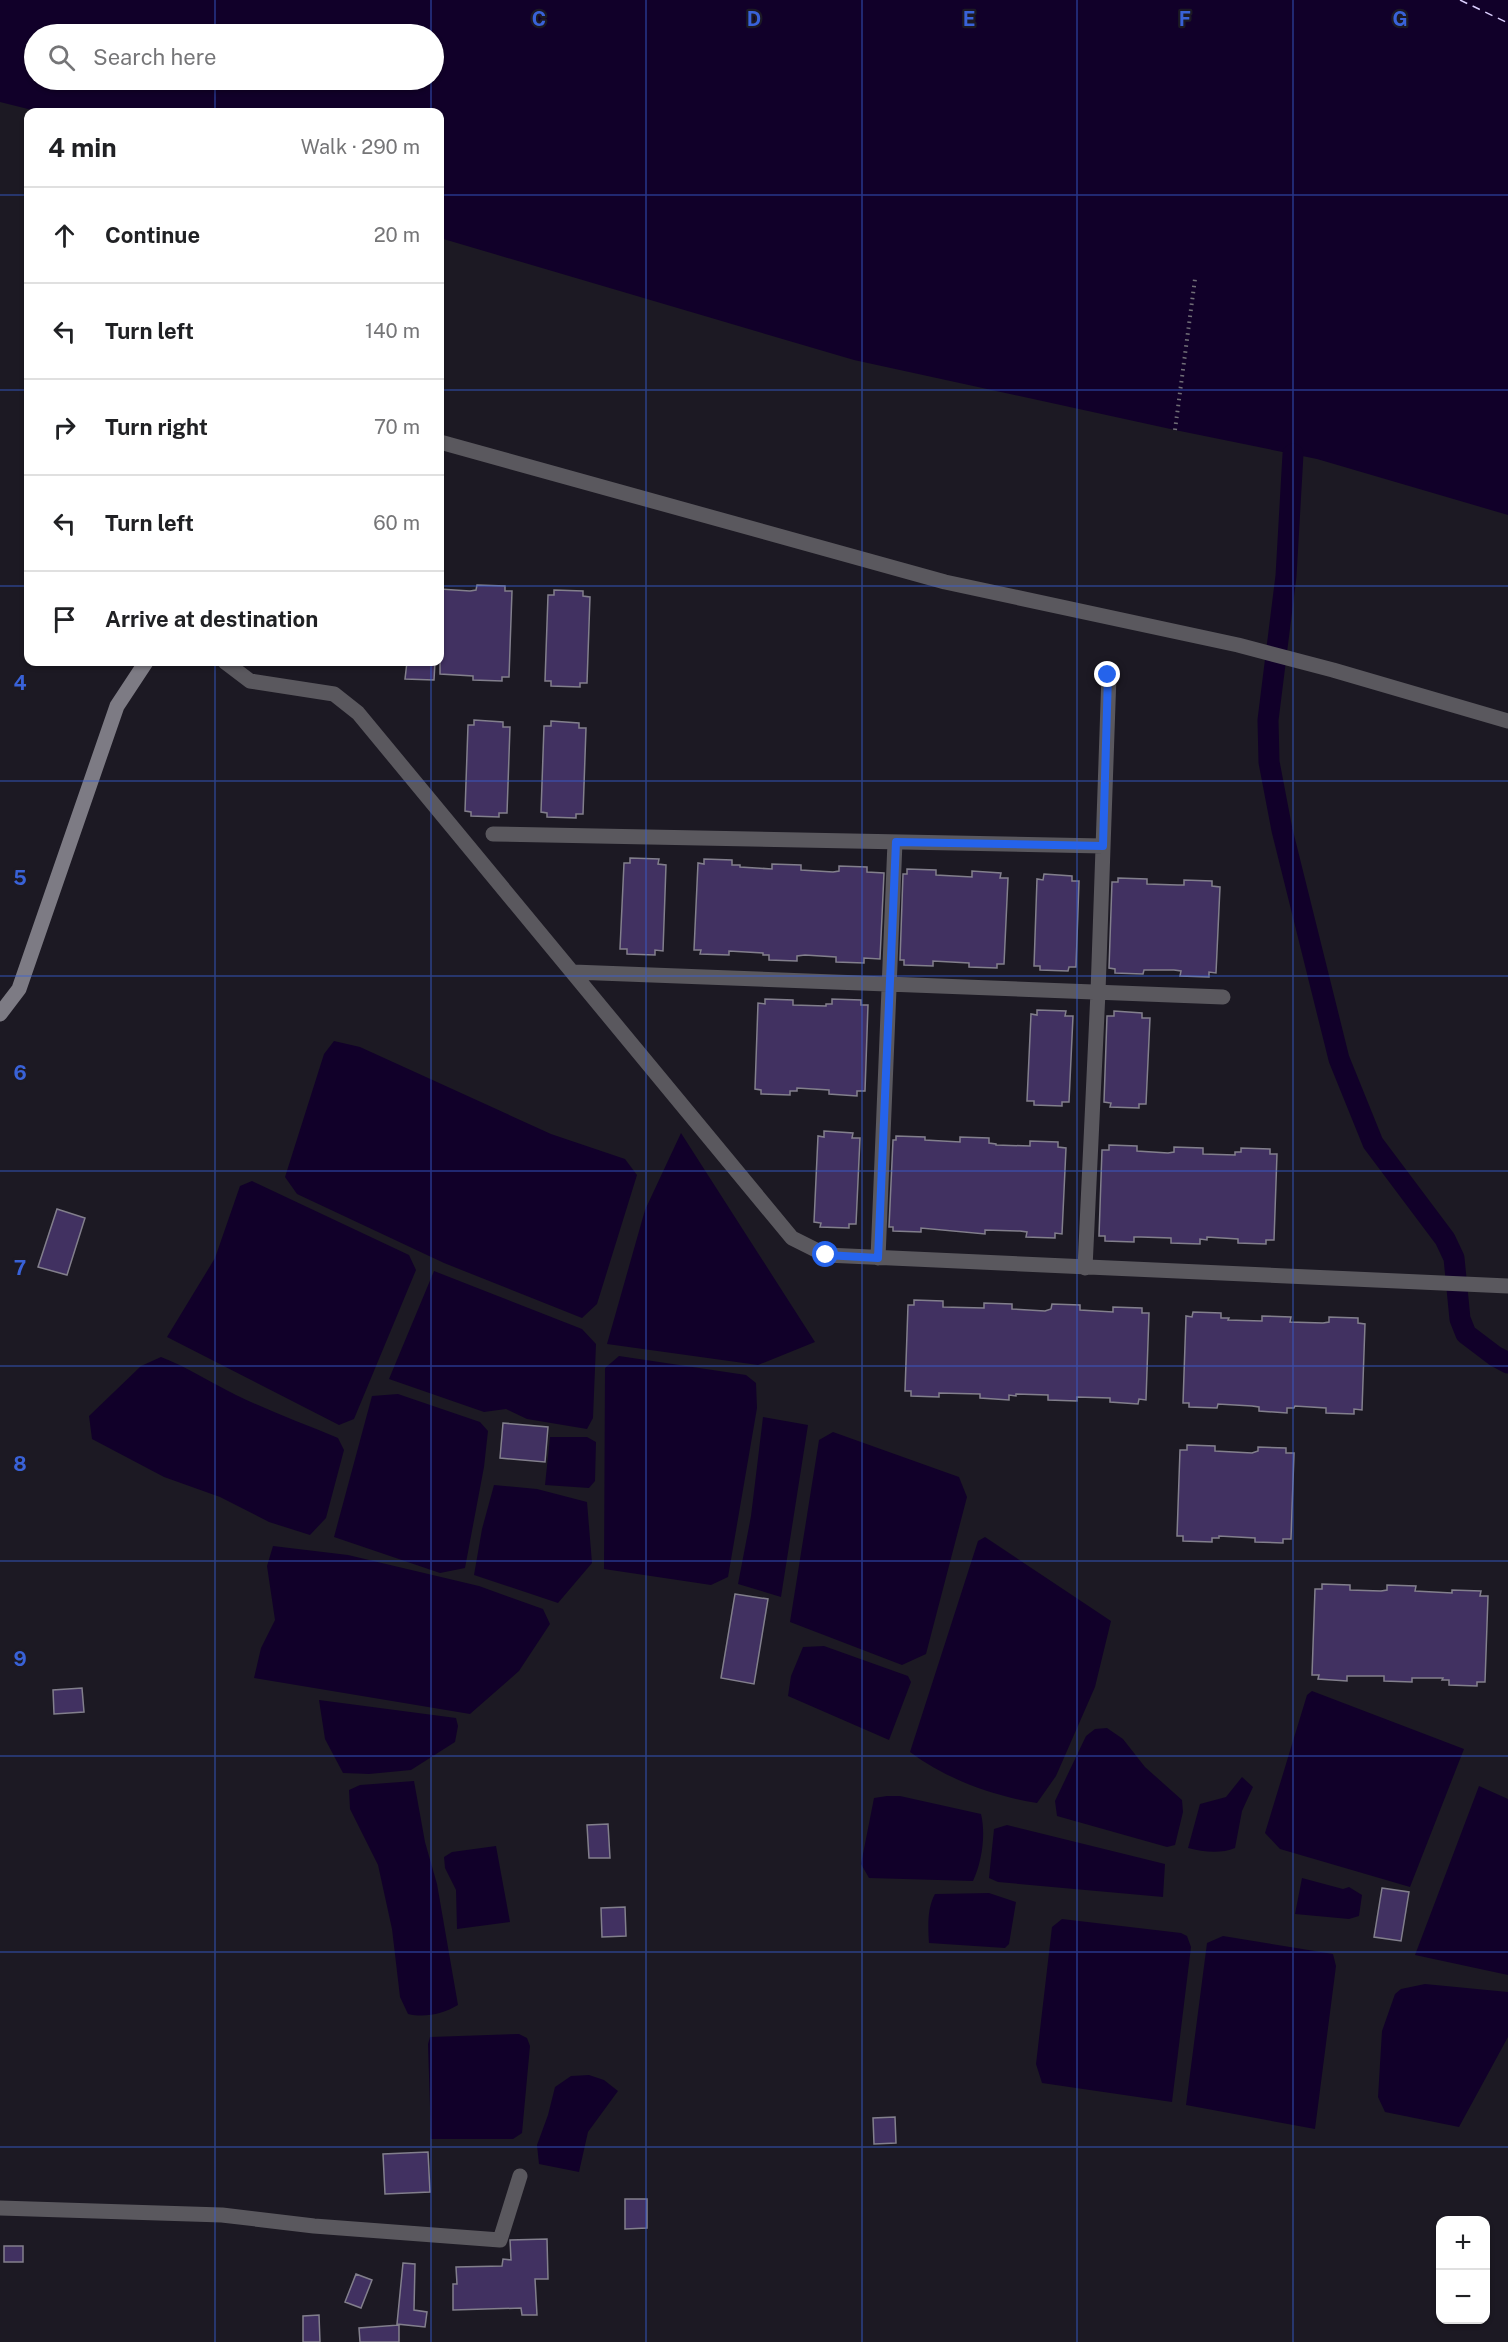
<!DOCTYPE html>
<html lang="en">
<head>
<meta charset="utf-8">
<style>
	body { margin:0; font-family:"Public Sans",sans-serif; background:#f2f2f2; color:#202124 }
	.controls { position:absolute; right:18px; bottom:18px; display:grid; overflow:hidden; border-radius:12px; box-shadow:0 2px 4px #0004 }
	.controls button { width:54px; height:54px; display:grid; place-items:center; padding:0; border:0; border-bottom:2px solid #e0e0e0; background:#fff; color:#202124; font:30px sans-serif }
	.stop { position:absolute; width:18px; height:18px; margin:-14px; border:4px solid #2563eb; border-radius:50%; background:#fff }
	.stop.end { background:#2563eb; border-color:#fff; box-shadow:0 2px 6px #0008 }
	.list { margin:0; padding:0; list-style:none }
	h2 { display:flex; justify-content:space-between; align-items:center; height:78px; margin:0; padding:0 24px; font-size:26px }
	h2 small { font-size:20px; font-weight:400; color:#757577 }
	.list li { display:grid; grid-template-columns:39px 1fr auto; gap:18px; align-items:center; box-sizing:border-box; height:96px; padding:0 24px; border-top:2px solid #e0e0e0 }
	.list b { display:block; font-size:22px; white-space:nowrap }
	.list em { font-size:20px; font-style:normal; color:#757577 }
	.icon { flex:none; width:33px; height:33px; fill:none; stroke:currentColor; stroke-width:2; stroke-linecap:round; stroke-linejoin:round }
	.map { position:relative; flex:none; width:1508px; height:2342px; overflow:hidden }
	.search { position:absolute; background:#fff; box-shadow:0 2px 4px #0004; left:24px; top:24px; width:420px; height:66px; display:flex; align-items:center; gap:15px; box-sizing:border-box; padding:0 21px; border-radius:33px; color:#757577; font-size:22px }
	.panel { position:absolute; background:#fff; box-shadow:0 2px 4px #0004; left:24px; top:108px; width:420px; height:558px; border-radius:12px }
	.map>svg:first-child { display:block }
	.water { fill:#110029; fill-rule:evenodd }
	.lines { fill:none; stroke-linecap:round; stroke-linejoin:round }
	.canal { stroke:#110029; stroke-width:21 }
	.ferry { stroke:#dacdfd; stroke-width:1.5; stroke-dasharray:8 6; stroke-linecap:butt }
	.building { fill:#413161; stroke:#827f8c; stroke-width:1.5 }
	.path { stroke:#716e77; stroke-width:4; stroke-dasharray:1.5 4.5; stroke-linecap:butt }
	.street { stroke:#5a585e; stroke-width:15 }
	.secondary { stroke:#7d7b84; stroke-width:15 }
	.route { stroke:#2563eb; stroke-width:8 }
	.grid { fill:none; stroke:#3962d8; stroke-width:1.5; stroke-opacity:0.55 }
	.grid-label { font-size:20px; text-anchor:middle; font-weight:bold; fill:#3962d8; stroke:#1c1923; stroke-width:4.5; stroke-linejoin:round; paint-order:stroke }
</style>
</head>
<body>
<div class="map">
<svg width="1508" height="2342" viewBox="0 0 1508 2342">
	<rect width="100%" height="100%" fill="#1c1923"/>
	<path class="water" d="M0,0h1508v515l-191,-56 -142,-29 -321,-70 -414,-122v-126h-400l-40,-10zM34,34h400v46h-400z
		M334,1041l26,6 191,87 74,25 12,16 -40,129 -15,14 -138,-55 -147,-69 -12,-17 39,-123z
		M681,1133l134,209 -57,23 -151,-21 38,-134z
		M252,1181l157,74 7,15 -62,149 -15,6 -172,-88 48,-79 25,-72z
		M434,1271l148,58 14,15 -3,74 -6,11 -60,-10 -21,-10 -22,3 -95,-33z
		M619,1356l127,19 10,8 1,25 -29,169 -17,8 -107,-16 1,-201z
		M161,1357c26,10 49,25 75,38 33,16 68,29 102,43l6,12 -18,68 -16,17 -41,-13 -49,-25 -56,-20 -72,-38 -3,-23 52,-50z
		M398,1394l82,28 8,9 -4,36 -19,101 -25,5 -106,-36 38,-141z
		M763,1417l45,8 -27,172 -43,-13 13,-68z
		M833,1432l126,45 8,20 -41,157 -24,11 -112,-43 29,-182z
		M550,1437h37l9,5 -1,39 -6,7 -44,-3z
		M494,1485l43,4 50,13 5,61 -34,40 -84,-28 8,-46z
		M985,1537l126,84 -16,66 -39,89 -19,27c-44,-7 -91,-24 -127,-51l68,-211z
		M273,1546l75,9 131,31 64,23 7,15 -31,47 -49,43 -216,-36 7,-30 14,-28 -8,-54z
		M824,1646l84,30 3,6 -22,58 -101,-44 3,-20 12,-29z
		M1312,1691l152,58 -54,138 -130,-38 -15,-16 42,-138z
		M319,1700l137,18 2,8 -3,16 -44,28 -42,4 -26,-1 -18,-34z
		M1107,1728l16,11 22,28 37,33 1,12 -8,33 -8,2 -110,-31 -2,-15 31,-65 9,-7z
		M1242,1777l11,10 -11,24 -7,37c-14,6 -32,4 -47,0l12,-44 26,-7z
		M414,1781l11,61 12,42 21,121c-15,9 -33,13 -50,9l-8,-17 -8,-68 -14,-64 -28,-56 -1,-19 11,-5z
		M1479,1786l29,13v176l-93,-20z
		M887,1796h13l81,18c5,20 1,48 -8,67l-104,-3 -8,-14 13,-66z
		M1007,1825l158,39 -2,33 -165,-15 -9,-4 5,-49z
		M496,1846l14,76 -53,7 -1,-39 -11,-22 -1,-11 8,-5z
		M1302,1878l41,11 6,-2 13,8 -3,21 -10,3 -54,-5z
		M989,1893l27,9 -7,42 -4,4 -76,-5c-1,-15 -2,-35 6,-49z
		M1062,1919l119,14 6,3 4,11 -19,155 -130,-19 -6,-19 16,-137z
		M1223,1936l110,18 3,12 -21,163 -129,-24 21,-162z
		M1425,1984l83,8v45l-49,90 -74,-15 -7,-15 4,-66 13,-37 6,-5z
		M519,2034l8,4 3,8 -8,87 -9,6h-82l-3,-95 2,-7z
		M589,2075l15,5 14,11 -30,41 -9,40 -40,-8 -2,-19 11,-30 7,-28 16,-11z"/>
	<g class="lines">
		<path class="canal" d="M1293,454l-7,122 -18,144 1,42 13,68 57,229 34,84 72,96 9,19 6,61 6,15 29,22 13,7"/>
		<path class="ferry" d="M1460,0l48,23"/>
	</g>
	<path class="building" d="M477,585l28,1v5h7l-3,86h-7v4l-29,-1v-4l-33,-2v-85l30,2 6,-1z
		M554,590l29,1v5l7,1 -3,86h-7v4l-29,-1v-5h-6l3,-86h6z
		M407,662h28l-1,18 -29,-1z
		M474,720l29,2v5h7l-3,86h-8v4l-28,-1v-4l-6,-1 3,-86h6z
		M551,721l28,2v5h7l-3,86h-7v4l-29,-1v-4l-6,-1 3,-86h7z
		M630,858l29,1 -1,5 8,1 -3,86 -8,-1v5l-28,-1v-5h-7l4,-86h6z
		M704,859l28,1v5h8v2l32,2v-5l29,1v5l32,2 6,-1v-5l28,1v5l17,1 -4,86 -16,-1v5l-28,-1v-5l-31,-2 -8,1v5l-28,-1v-5h-6v-2l-34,-2v4l-29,-1 1,-4h-7l4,-87 6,1z
		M907,869l29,1v5l36,2v-6l29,2 -1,5h8l-4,86h-7v4l-28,-1v-4l-36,-2v5l-29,-1v-5h-4l3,-86h4z
		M1044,874l28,2v5h7l-3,86h-7l-1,4 -28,-1v-4h-6l3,-87 6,1z
		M1118,878l29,1v5l31,1h6v-5l28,1v5l8,1 -4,86 -7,-1v5l-29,-1 1,-5 -7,-1h-30l-1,4 -28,-1v-4l-6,-1 3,-86h6z
		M765,999l28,1v5l33,1v-2h6v-5l29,1v5h7l-3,86h-8v5l-28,-2v-4l-32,-2v3h-7v4l-29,-1v-4l-6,-1 3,-86 7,1z
		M1037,1010l29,1 -1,5h8l-4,86h-7v4l-28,-1v-4h-7l4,-87 6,1z
		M1114,1011l28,2v5h8l-4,86h-7v4l-29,-1 1,-4 -7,-1 3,-86h7z
		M824,1131l29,2 -1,5h8l-4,86h-7v4l-29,-1 1,-4 -7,-1 4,-86 6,1z
		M896,1136l29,1v3l35,2v-5l29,1v5l7,1v1l34,1v-5l28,1v5l8,1 -4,86 -7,-1v5l-29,-1 1,-5 -7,-1 -35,-1v4l-64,-6v4l-28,-1v-4h-4l4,-87h3z
		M1109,1145l28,1v5l31,2 6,-1v-5l29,1v6l32,1v-3h6v-4l29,1v5h7l-3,86h-8v4l-28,-1v-4l-31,-2v3l-7,-1v5l-29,-1v-5l-30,-1h-7v5l-29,-1v-5h-6l3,-86h7z
		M57,1209l28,9 -18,57 -29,-8z
		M914,1300l29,1v6l41,1v-5l28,1v5l33,2 6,-2 1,-5 28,1v5l33,2v-5l29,1v5h7l-3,87 -7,-1 -1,5 -28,-2v-4l-33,-1v4l-29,-1v-5l-32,-1v2l-7,-1v5l-29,-2v-4l-41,-1v4l-28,-1v-5h-6l3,-86h6z
		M1193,1312l28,1v5h8l-1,2 34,1v-5l29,1 -1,5 33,1 6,-1v-5l29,1v5l7,1 -3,86 -8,-1v5l-28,-1v-5l-31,-2 -1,2h-7v5l-28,-2v-4l-7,-1 -34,-2 -1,4 -28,-1v-4h-6l3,-87 6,1z
		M503,1423l45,4 -3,35 -45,-4z
		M1187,1445l28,1v5l37,2 6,-2v-4l28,1v5h8l-3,86h-8v4l-28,-1v-4l-36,-2v2h-7v4l-29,-1v-5h-6l3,-86h7z
		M1322,1584l28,1v5l31,1 6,-1v-5l29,1 -1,5 37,2v-3l29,1 -1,5h8l-3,86h-8v4l-28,-1v-5h-7l1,-2h-31v4l-28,-1v-5h-37v5l-29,-2 1,-4h-7l3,-86h7z
		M735,1594l33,5 -14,85 -33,-6z
		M82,1688l2,24 -30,2 -1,-24z
		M608,1824l2,34h-21l-2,-33z
		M1382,1888l27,4 -8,49 -27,-4z
		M625,1907l1,29 -24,1 -1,-29z
		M895,2117l1,26 -22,1 -1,-26z
		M428,2152l2,40 -45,2 -2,-40z
		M625,2199h22v29l-22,1z
		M547,2239l1,40h-13l2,36h-15l-1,-7 -68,2v-26h4l-1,-17 46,-1 1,-7 8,1 -1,-20z
		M4,2246h19v16h-19z
		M403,2263l12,1 -1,46 13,2 -2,15 -28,-3z
		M356,2274l16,6 -11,28 -16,-6z
		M319,2315l1,27h-17v-26z
		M399,2325v17h-39l-1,-14z"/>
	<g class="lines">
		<path class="path" d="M1175,430l20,-151"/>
		<path class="street" d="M440,442l505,140 293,63 95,25 175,51
			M225,662l25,19 84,13 24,19 434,525 34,17 682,31
			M493,834l610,12
			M573,972l650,25
			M878,1258l17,-416
			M1085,1268l13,-276 11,-317
			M0,2208l222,7 92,11 186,14 20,-64"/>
		<path class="secondary" d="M0,1014l19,-25 98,-283 29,-44"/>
	</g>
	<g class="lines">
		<path class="route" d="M826,1255l52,3 18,-416 207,4 5,-171"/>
	</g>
	<path class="grid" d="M215,0v34M431,0v34M646,0v2342M862,0v2342M1077,0v2342M1293,0v2342M215,80v32M431,80v32M0,195h28M440,195h1068M0,390h28M440,390h1068M0,586h28M440,586h1068M215,662v1680M431,662v1680M0,781h1508M0,976h1508M0,1171h1508M0,1366h1508M0,1561h1508M0,1756h1508M0,1952h1508M0,2147h1508"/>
	<g class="grid-label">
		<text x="539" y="26">C</text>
		<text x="754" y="26">D</text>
		<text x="969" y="26">E</text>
		<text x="1185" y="26">F</text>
		<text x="1400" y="26">G</text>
		<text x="20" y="690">4</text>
		<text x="20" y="885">5</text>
		<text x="20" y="1080">6</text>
		<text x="20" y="1275">7</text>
		<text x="20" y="1471">8</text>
		<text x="20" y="1666">9</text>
	</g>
</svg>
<div class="controls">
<button>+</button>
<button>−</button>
</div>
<div class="stop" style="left:826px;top:1255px"></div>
<div class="stop end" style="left:1108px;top:675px"></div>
<div class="search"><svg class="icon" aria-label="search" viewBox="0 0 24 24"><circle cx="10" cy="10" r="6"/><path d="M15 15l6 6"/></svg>Search here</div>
<section class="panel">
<h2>4 min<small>Walk · 290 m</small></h2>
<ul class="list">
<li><svg class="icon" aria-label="ahead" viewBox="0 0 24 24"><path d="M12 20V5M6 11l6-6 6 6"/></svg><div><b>Continue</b></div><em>20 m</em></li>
<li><svg class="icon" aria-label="left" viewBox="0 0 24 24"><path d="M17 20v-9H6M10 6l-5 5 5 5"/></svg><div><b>Turn left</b></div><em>140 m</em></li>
<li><svg class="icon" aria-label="right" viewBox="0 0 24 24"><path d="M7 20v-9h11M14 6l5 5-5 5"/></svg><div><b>Turn right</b></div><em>70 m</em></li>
<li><svg class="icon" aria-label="left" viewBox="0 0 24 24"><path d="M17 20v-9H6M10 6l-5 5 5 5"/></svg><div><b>Turn left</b></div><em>60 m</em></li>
<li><svg class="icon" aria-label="arrive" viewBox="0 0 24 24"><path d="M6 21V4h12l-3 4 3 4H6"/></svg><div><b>Arrive at destination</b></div></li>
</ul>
</section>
</div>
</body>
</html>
